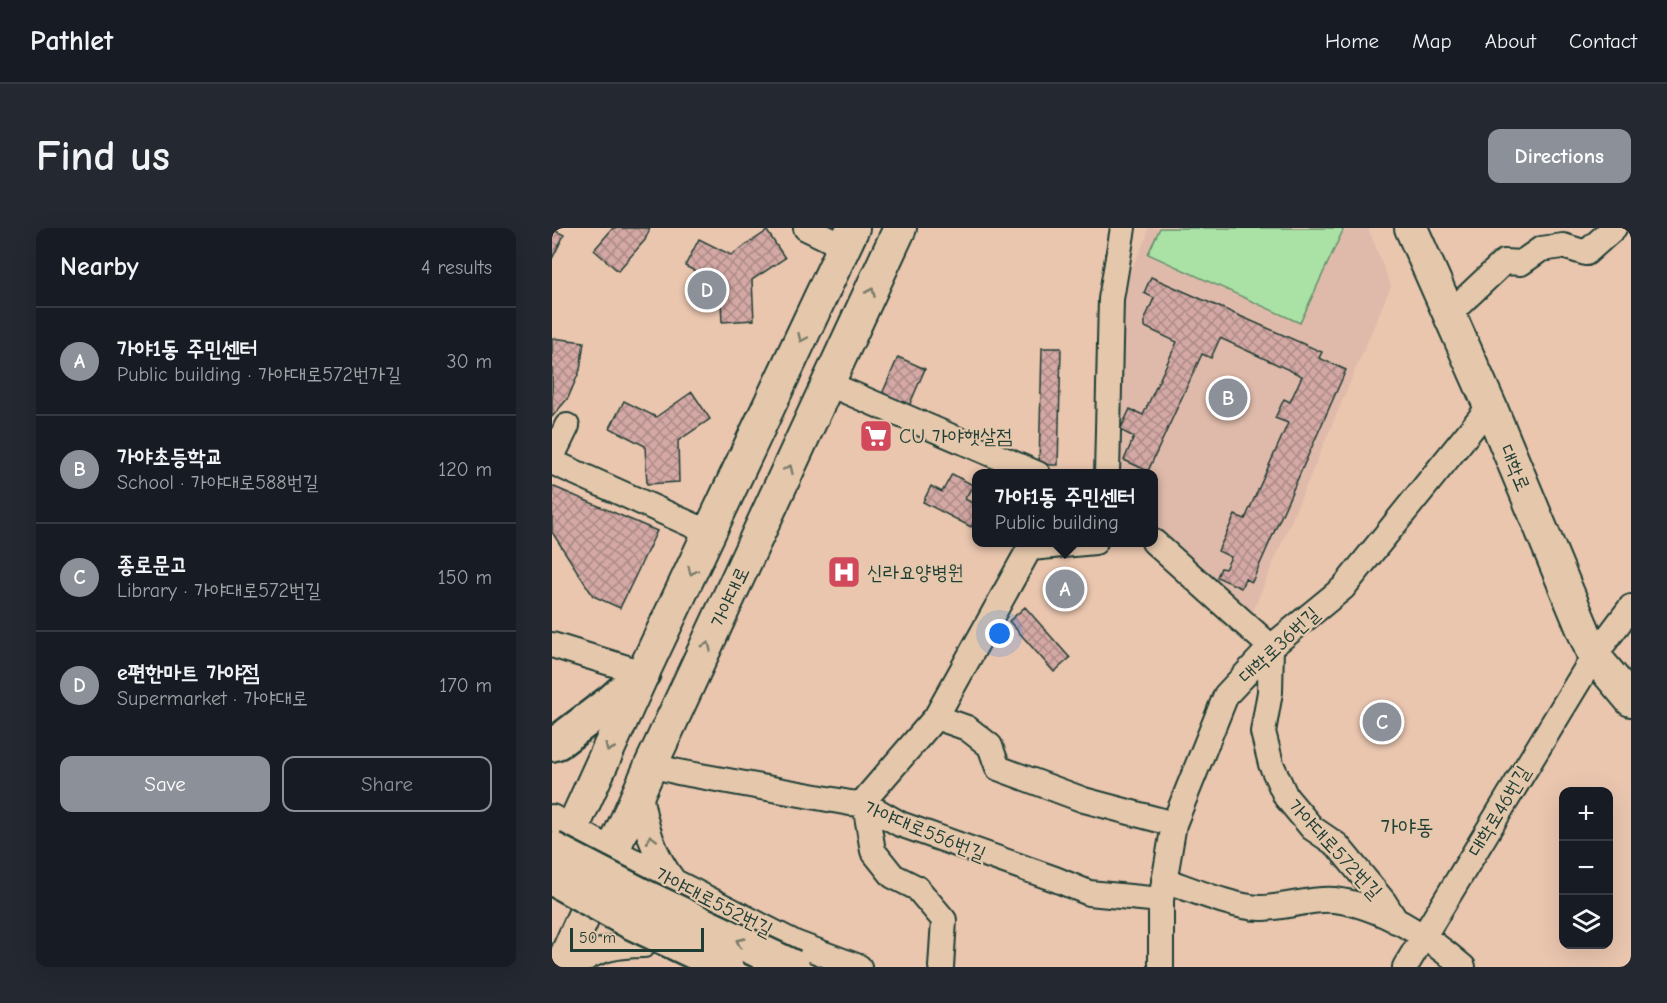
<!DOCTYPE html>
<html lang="en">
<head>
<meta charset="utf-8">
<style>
	body { margin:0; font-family:"Comic Neue","Poor Story",sans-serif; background:#242831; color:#f1f3f6 }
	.controls { position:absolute; right:18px; bottom:18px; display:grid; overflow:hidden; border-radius:12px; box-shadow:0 6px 24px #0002 }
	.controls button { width:54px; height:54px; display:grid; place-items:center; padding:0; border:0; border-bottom:2px solid #363941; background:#171b24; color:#f1f3f6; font:30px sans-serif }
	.scale { position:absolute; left:18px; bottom:15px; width:134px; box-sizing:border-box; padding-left:6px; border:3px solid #1f3d34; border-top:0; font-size:16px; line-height:21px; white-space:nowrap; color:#1f3d34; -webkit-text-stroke:4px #e5c8ac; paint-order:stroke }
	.you { position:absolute; left:448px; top:406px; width:21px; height:21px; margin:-15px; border:4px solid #fff; border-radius:50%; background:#1a73e8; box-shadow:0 0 0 9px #1a73e833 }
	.badge { display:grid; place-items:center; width:39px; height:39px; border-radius:50%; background:#8c9099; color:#fff; font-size:20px; font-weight:700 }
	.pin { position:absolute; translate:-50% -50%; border:3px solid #fff; box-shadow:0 2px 6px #0006 }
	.popup { position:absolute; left:420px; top:241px; width:186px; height:78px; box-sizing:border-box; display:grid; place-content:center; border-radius:12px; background:#171b24; filter:drop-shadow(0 2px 4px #0005); font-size:20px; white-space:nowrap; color:#9ea1a6 }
	.popup b { font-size:22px; color:#f1f3f6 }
	.popup::after { content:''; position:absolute; left:50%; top:100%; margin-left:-12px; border:12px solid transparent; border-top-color:#171b24 }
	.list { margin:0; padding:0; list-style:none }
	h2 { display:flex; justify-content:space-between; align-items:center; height:78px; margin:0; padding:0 24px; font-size:26px }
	h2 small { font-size:20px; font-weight:400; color:#9ea1a6 }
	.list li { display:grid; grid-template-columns:39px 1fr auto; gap:18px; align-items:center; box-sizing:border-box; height:108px; padding:0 24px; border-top:2px solid #363941 }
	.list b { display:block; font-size:22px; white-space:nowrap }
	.list p { margin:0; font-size:20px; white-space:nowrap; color:#9ea1a6 }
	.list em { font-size:20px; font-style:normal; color:#9ea1a6 }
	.actions { display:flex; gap:12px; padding:18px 24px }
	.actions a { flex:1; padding:14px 0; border:2px solid #8c9099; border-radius:12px; text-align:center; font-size:21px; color:#8c9099 }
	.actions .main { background:#8c9099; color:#fff }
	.icon { flex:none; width:33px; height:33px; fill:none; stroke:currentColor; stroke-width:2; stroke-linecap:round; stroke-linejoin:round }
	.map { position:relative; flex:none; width:1079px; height:739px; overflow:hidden; border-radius:12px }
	header { display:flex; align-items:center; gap:36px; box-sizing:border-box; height:84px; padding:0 30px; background:#171b24; border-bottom:2px solid #363941 }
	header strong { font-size:28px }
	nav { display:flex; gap:33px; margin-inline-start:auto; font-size:21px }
	.intro { display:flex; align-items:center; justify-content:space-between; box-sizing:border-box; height:144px; padding:0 36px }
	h1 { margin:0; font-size:42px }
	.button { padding:15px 27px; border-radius:12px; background:#8c9099; color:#fff; font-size:21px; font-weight:700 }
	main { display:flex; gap:36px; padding:0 36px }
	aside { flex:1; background:#171b24; border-radius:12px; box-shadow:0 6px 24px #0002 }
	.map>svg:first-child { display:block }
	.built { fill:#dfbaaa }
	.pitch { fill:#aae1a5; stroke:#648f6c; stroke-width:1.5 }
	.building { fill:url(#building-cross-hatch); stroke:#1f3d34; stroke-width:1.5 }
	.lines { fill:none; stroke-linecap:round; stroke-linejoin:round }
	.minor-casing { stroke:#1f3d34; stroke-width:28 }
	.major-casing { stroke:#1f3d34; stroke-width:36 }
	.highway-casing { stroke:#1f3d34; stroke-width:38 }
	.minor { stroke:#e5c8ac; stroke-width:24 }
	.major { stroke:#e5c8ac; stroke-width:32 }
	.highway { stroke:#e5c8ac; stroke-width:33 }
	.highway-bridge-casing { stroke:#1f3d34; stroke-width:38; stroke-linecap:butt }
	.highway-bridge { stroke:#e5c8ac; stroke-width:33 }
	.oneway { stroke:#787c6a }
	.labels { text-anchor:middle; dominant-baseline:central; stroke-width:4.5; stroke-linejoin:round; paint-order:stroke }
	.poi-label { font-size:20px; fill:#1f3d34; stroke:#e5c8ac; text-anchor:start }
	.street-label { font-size:20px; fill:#1f3d34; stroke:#e5c8ac }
	.quarter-label { font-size:22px; fill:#1f3d34; stroke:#e5c8ac }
</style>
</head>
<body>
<header>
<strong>Pathlet</strong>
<nav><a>Home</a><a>Map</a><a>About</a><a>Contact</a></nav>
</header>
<div class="intro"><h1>Find us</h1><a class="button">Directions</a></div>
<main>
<aside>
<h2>Nearby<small>4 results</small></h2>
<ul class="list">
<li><span class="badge">A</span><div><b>가야1동 주민센터</b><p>Public building · 가야대로572번가길</p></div><em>30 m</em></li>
<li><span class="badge">B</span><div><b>가야초등학교</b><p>School · 가야대로588번길</p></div><em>120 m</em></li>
<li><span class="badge">C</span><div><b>종로문고</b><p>Library · 가야대로572번길</p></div><em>150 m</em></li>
<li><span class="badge">D</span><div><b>e편한마트 가야점</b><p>Supermarket · 가야대로</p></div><em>170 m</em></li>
</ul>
<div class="actions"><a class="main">Save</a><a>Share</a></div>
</aside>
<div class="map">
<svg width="1079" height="739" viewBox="0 0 1079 739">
	<defs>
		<pattern id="building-cross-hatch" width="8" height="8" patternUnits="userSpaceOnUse" patternTransform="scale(1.5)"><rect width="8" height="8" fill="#d4a8a4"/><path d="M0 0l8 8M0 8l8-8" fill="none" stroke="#ab8a86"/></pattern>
	</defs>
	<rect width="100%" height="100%" fill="#eac6af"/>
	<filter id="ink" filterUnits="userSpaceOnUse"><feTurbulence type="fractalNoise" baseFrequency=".0167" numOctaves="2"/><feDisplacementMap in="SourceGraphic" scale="12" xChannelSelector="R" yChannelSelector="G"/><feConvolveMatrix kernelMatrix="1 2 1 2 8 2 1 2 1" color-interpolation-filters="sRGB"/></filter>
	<g filter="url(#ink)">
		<path class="built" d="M596,0h220l23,58 -138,325 -99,-83v-54h-44l6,-171 31,-67z"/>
		<path class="pitch" d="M608,0h184l-44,95 -152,-69z"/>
		<path class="building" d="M61,0h37l-5,12 -27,31 -24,-21z
			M0,1l12,6 -12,24z
			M215,3l18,27 -33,22 2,40 -32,2 -2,-38 -35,-18 14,-27 32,16z
			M599,49l171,75 -3,6 27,12 -94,212 -7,-3 -4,9 -24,-11 4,-9 4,1 6,-12 -13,-6 17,-36 10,4 43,-96 -13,-5 9,-19 6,3 12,-26 -82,-38 -9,20 -9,-4 -54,117 -24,-11 10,-23 -14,-7 10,-21 13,6 34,-73 -32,-15v-8l9,-21 -10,-5z
			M0,110l32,4 -4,28 -12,28 -16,19z
			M490,120h19l-3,117h-19z
			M346,129l27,12 -16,37 -27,-12z
			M140,164l18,27 -32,22 1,41 -32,2 -2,-38 -35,-18 14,-27 32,16z
			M400,246l21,11 -8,14 11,6v11l-5,11 -48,-25 8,-16 11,6z
			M0,258l105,45 -37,77 -27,-12 -41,-64z
			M473,379l45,51 -16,14 -45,-51z"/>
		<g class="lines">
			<g class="minor-casing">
				<path id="minor" d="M254,0l39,19
					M898,85l54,-51 17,1 20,-14 22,-3 23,7 28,-25
					M277,156l209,90
					M0,229l15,-31
					M0,234l158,71
					M555,246l4,-175 12,-71
					M602,314l117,105 -1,45 -7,40 8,32 15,33 26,31 25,17 47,57 12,19
					M479,320l64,-6
					M0,417l91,28
					M384,489l31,11 23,18 8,22 86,32 90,24
					M99,537l27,7 172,31 15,1 35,20 155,55 34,14 72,7
					M88,563c4,33 13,63 33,89
					M0,589l62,34 181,92 64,24
					M612,652c26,9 71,28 97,28 24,0 49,-10 73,-8 46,5 95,37 129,67
					M21,739c23,-18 43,-22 71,-22
					M389,739l3,-47 -27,-32 -24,-12 -20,-25 -8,-47 2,-7 69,-80 97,-175
					M609,739v-67l13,-76 52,-129 45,-48 72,-59 147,-182
					M853,739l189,-311 37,-49"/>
			</g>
			<g class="major-casing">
				<path id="major" d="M859,0l79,178 104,250 37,44
					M0,645l91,-200 210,-445
					M9,739l90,-202 249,-537"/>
			</g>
			<g class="highway-casing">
				<path id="highway" d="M0,516l6,-2 55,-42 30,-27"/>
			</g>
			<use href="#minor" class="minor"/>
			<use href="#major" class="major"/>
			<use href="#highway" class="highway"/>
			<g class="highway-bridge-casing">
				<path id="highway-bridge" d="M0,621l93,48 148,70
					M0,650l77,43 97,46"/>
			</g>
			<use href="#highway-bridge" class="highway-bridge"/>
		</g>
		<defs><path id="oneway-chevron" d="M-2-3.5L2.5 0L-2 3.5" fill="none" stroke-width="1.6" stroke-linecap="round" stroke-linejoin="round" transform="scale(1.5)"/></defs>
		<g class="oneway">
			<use href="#oneway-chevron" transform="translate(319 64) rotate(-66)"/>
			<use href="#oneway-chevron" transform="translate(250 110) rotate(115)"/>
			<use href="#oneway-chevron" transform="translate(237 241) rotate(-65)"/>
			<use href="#oneway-chevron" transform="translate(140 343) rotate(115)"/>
			<use href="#oneway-chevron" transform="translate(155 418) rotate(-65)"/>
			<use href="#oneway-chevron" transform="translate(57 520) rotate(114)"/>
			<use href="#oneway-chevron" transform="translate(99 611) rotate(-106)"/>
			<use href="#oneway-chevron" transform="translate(188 714) rotate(-155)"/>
		</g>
	</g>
	<defs>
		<g id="supermarket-square" transform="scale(1.725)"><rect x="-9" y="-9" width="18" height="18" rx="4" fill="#d1495b" stroke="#e5c8ac"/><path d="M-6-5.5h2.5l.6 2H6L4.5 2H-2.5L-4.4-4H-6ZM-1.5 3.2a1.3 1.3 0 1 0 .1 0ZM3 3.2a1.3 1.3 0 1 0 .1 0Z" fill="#fff"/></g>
		<g id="hospital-square" transform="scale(1.725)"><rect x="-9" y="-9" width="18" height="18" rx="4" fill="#d1495b" stroke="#e5c8ac"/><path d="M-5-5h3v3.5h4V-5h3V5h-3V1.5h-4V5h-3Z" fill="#fff"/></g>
	</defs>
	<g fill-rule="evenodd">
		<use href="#supermarket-square" x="324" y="208"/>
		<use href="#hospital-square" x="292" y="344"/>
	</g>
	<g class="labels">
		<g class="poi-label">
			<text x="347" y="208">CU 가야햇살점</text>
			<text x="315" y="344">신라요양병원</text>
		</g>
		<g class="street-label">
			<text transform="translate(963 240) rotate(67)">대학로</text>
			<text transform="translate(178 369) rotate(-65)">가야대로</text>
			<text transform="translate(727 417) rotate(-43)">대학로36번길</text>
			<text transform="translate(947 583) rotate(-59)">대학로46번길</text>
			<text transform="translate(373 603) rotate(22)">가야대로556번길</text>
			<text transform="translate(783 621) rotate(47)">가야대로572번길</text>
			<text transform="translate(162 674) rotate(27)">가야대로552번길</text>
		</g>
		<g class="quarter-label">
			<text x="855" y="599">가야동</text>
		</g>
	</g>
</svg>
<div class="controls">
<button>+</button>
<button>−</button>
<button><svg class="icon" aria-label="layers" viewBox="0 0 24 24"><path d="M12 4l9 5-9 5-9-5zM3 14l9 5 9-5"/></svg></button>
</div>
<div class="scale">50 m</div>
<div class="you"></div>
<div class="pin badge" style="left:513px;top:361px">A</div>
<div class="popup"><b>가야1동 주민센터</b>Public building</div>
<div class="pin badge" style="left:676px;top:170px">B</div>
<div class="pin badge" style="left:830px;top:494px">C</div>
<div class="pin badge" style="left:155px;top:62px">D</div>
</div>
</main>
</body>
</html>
